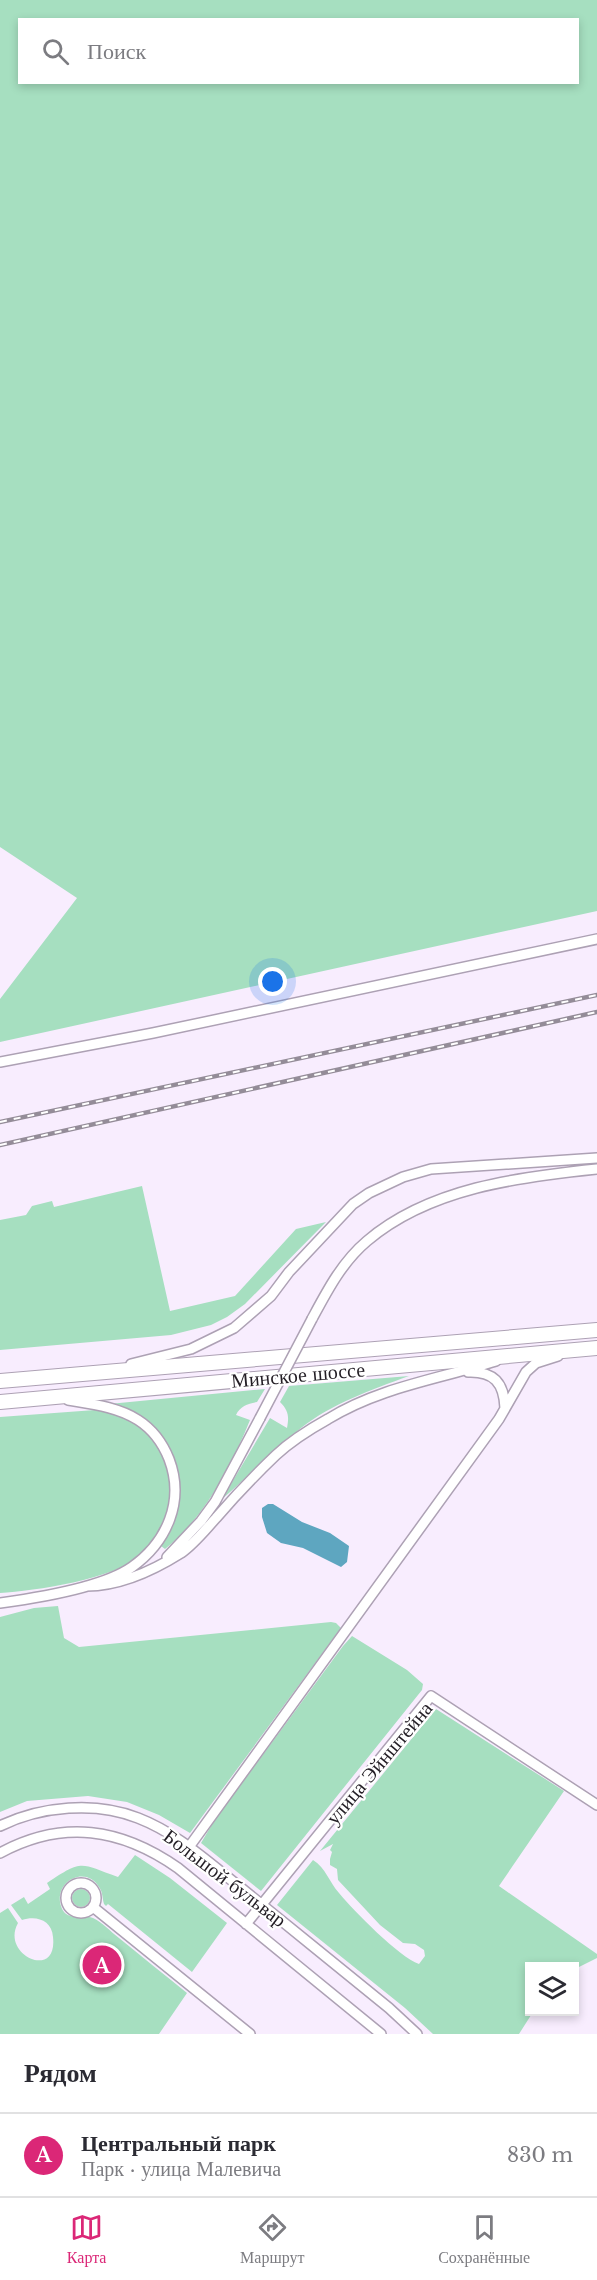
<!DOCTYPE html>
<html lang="ru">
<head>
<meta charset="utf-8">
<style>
	body { margin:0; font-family:"Libre Baskerville",serif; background:#f2f2f3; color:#2b2b33 }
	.controls { position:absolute; right:18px; bottom:18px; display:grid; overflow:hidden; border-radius:0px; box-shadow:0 3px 9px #0003 }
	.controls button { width:54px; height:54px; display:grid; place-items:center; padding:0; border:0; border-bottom:2px solid #e1e1e2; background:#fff; color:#2b2b33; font:30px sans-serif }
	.you { position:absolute; left:273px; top:982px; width:21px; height:21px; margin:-15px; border:4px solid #fff; border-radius:50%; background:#1a73e8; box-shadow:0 0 0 9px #1a73e833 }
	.badge { display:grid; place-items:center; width:39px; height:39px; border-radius:50%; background:#db2777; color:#fff; font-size:20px; font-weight:700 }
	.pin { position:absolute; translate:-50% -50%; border:3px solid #fff; box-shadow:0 2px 6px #0006 }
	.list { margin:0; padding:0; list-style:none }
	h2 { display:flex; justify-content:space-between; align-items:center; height:78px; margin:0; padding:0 24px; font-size:26px }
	h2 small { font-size:20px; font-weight:400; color:#7c7c81 }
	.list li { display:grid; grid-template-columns:39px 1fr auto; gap:18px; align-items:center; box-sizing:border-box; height:84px; padding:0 24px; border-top:2px solid #e1e1e2 }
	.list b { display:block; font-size:22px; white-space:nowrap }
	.list p { margin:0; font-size:20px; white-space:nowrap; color:#7c7c81 }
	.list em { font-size:20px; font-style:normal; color:#7c7c81 }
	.icon { flex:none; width:33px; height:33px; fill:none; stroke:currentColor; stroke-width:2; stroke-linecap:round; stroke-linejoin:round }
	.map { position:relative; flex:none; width:597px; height:2034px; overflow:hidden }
	.search { position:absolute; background:#fff; box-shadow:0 3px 9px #0003; left:18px; right:18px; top:18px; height:66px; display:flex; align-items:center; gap:15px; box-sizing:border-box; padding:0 21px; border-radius:0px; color:#7c7c81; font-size:22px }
	.sheet { height:162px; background:#fff }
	nav { display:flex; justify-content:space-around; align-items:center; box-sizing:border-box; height:84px; border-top:2px solid #e1e1e2; background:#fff; font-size:16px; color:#7c7c81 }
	nav a { display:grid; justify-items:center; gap:3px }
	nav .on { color:#db2777 }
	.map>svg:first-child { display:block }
	.green { fill:#a6dfc0; fill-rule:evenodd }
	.water { fill:#5ea6c0 }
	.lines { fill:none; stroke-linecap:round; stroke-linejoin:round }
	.minor-casing { stroke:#ada1b4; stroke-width:12 }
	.highway-casing { stroke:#ada1b4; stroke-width:16 }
	.minor { stroke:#fff; stroke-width:9 }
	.highway { stroke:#fff; stroke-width:14 }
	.rail-casing { stroke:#948c98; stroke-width:4.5 }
	.rail { stroke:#fff; stroke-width:2; stroke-dasharray:7; stroke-linecap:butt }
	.minor-bridge-casing { stroke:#ada1b4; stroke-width:12; stroke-linecap:butt }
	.minor-bridge { stroke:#fff; stroke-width:9 }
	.labels { text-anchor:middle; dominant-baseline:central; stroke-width:4.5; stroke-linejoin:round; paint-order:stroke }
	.street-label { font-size:20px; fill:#231e25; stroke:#fff }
</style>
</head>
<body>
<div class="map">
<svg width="597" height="2034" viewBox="0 0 597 2034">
	<rect width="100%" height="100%" fill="#f8edfe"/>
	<path class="green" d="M0,0h597v911l-597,131v-43l77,-101 -77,-51zM20,20h558v62h-558z
		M142,1186l28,125 65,-15 61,-67 30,-7 -81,82 -18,13 -16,8 -40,10 -171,15v-130l26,-5 6,-9 20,-5 2,6z
		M409,1376c-38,14 -76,27 -108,52 -28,22 -52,48 -79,71l48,-81 17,10c2,-11 2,-17 -7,-26l9,-16z
		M265,1389l-8,13c-9,2 -17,4 -21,13l14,5c-19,47 -45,97 -85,129l-4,-3c4,-6 9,-13 12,-20 10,-24 9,-59 -6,-81 -7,-9 -46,-33 -58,-41z
		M95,1410c17,3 32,7 46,18 28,22 39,68 22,99 -3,6 -8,10 -11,15 -4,5 -7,11 -12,14 -26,23 -105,35 -140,37v-176z
		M58,1606l6,32 15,9 252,-25 5,1 5,5 -151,205 -31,-18 -32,-13 -39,-6 -61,5 -27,11v-195l34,-9z
		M352,1636l55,34 16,14 -1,6 -161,201 -60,-48 13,-22 129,-175z
		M436,1709l128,82 -65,95 98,68v4l-22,11 -1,-3h-44v46h3l-14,22h-86l-28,-26 -128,-103 36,-45c13,8 16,22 26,33 15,18 60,64 80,71l6,-8 -1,-6 -9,-6 -12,-1 -23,-18 -42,-45 -1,-11 -7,-4v-6l2,-7 -2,-2 3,-6 -13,7z
		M135,1855l35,23 57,45 -35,49 -84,-68 -2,2 -2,-2c-2,-6 -1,-12 -5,-17 -12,-21 -42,-8 -39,15 4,22 21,11 33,16 9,4 18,14 26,20 23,19 46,37 68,55l-28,41h-159v-121l8,-5 10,15c-18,32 40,58 35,14 -1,-17 -17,-22 -31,-17l-11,-15 13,-8 4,7 22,-15 -3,-6c36,-24 32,-20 71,-6z
		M72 1898a9 9 0 1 1 18 0a9 9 0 1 1-18 0Z"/>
	<path class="water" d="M268,1504h5l29,18 28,11 19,13 -2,16 -6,5 -38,-19 -22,-5 -14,-10 -5,-16v-9z"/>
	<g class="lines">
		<g class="minor-casing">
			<path id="minor" d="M0,1062l153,-29 444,-94
				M312,1319c15,-28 30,-57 55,-78 62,-53 152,-64 230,-72
				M131,1364l60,-15 43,-21 37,-32 18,-24 64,-68 16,-11 34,-16 28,-8 166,-11
				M468,1372c26,-1 36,11 37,36
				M167,1557l34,-36 14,-19 45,-84
				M87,1586c32,0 67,-16 94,-33 13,-9 24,-23 35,-35 19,-22 39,-43 60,-63 15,-14 34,-26 52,-36 52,-32 111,-40 168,-58
				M0,1603c37,-5 102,-15 132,-36 35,-25 53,-66 37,-108 -6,-15 -17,-30 -31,-39 -20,-13 -46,-16 -70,-20
				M0,1826c41,-20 96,-25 138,-8 39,15 70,44 102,69 50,40 99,81 149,121l28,26
				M189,1847l310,-428 27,-47 10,-9 22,-7
				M0,1853c63,-34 121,-25 178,15l203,166
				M66 1898a15 15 0 1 1 30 0a15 15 0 1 1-30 0Z
				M93,1907l157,127
				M246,1924l185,-228 166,109"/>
		</g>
		<g class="highway-casing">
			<path id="highway" d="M0,1381l597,-51
				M0,1402l597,-54"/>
		</g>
		<use href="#minor" class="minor"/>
		<use href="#highway" class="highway"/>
		<g class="rail-casing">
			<path id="rail" d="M0,1122l597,-127
				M0,1145l597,-133"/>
		</g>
		<use href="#rail" class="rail"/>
		<g class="minor-bridge-casing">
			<path id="minor-bridge" d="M260,1418l52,-99"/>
		</g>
		<use href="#minor-bridge" class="minor-bridge"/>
	</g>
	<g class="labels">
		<g class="street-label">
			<text transform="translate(298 1375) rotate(-5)">Минское шоссе</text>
			<text transform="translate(379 1763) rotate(-50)">улица Эйнштейна</text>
			<text transform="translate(225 1878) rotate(37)">Большой бульвар</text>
		</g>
	</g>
</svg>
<div class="controls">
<button><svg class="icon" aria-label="layers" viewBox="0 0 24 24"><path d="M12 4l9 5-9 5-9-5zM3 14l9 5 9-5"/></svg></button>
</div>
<div class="you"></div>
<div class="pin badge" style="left:102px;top:1965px">A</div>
<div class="search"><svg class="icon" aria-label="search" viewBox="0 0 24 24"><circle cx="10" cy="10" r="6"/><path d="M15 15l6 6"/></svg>Поиск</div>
</div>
<section class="sheet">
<h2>Рядом<small></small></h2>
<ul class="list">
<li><span class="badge">A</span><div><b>Центральный парк</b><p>Парк · улица Малевича</p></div><em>830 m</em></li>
</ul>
</section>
<nav>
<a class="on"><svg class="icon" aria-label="map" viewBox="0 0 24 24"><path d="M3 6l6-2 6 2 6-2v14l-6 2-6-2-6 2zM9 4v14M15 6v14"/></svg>Карта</a>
<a><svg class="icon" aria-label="directions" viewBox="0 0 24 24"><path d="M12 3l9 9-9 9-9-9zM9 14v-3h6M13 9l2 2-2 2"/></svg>Маршрут</a>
<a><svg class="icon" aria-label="saved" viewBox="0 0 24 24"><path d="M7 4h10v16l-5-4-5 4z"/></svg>Сохранённые</a>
</nav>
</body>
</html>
